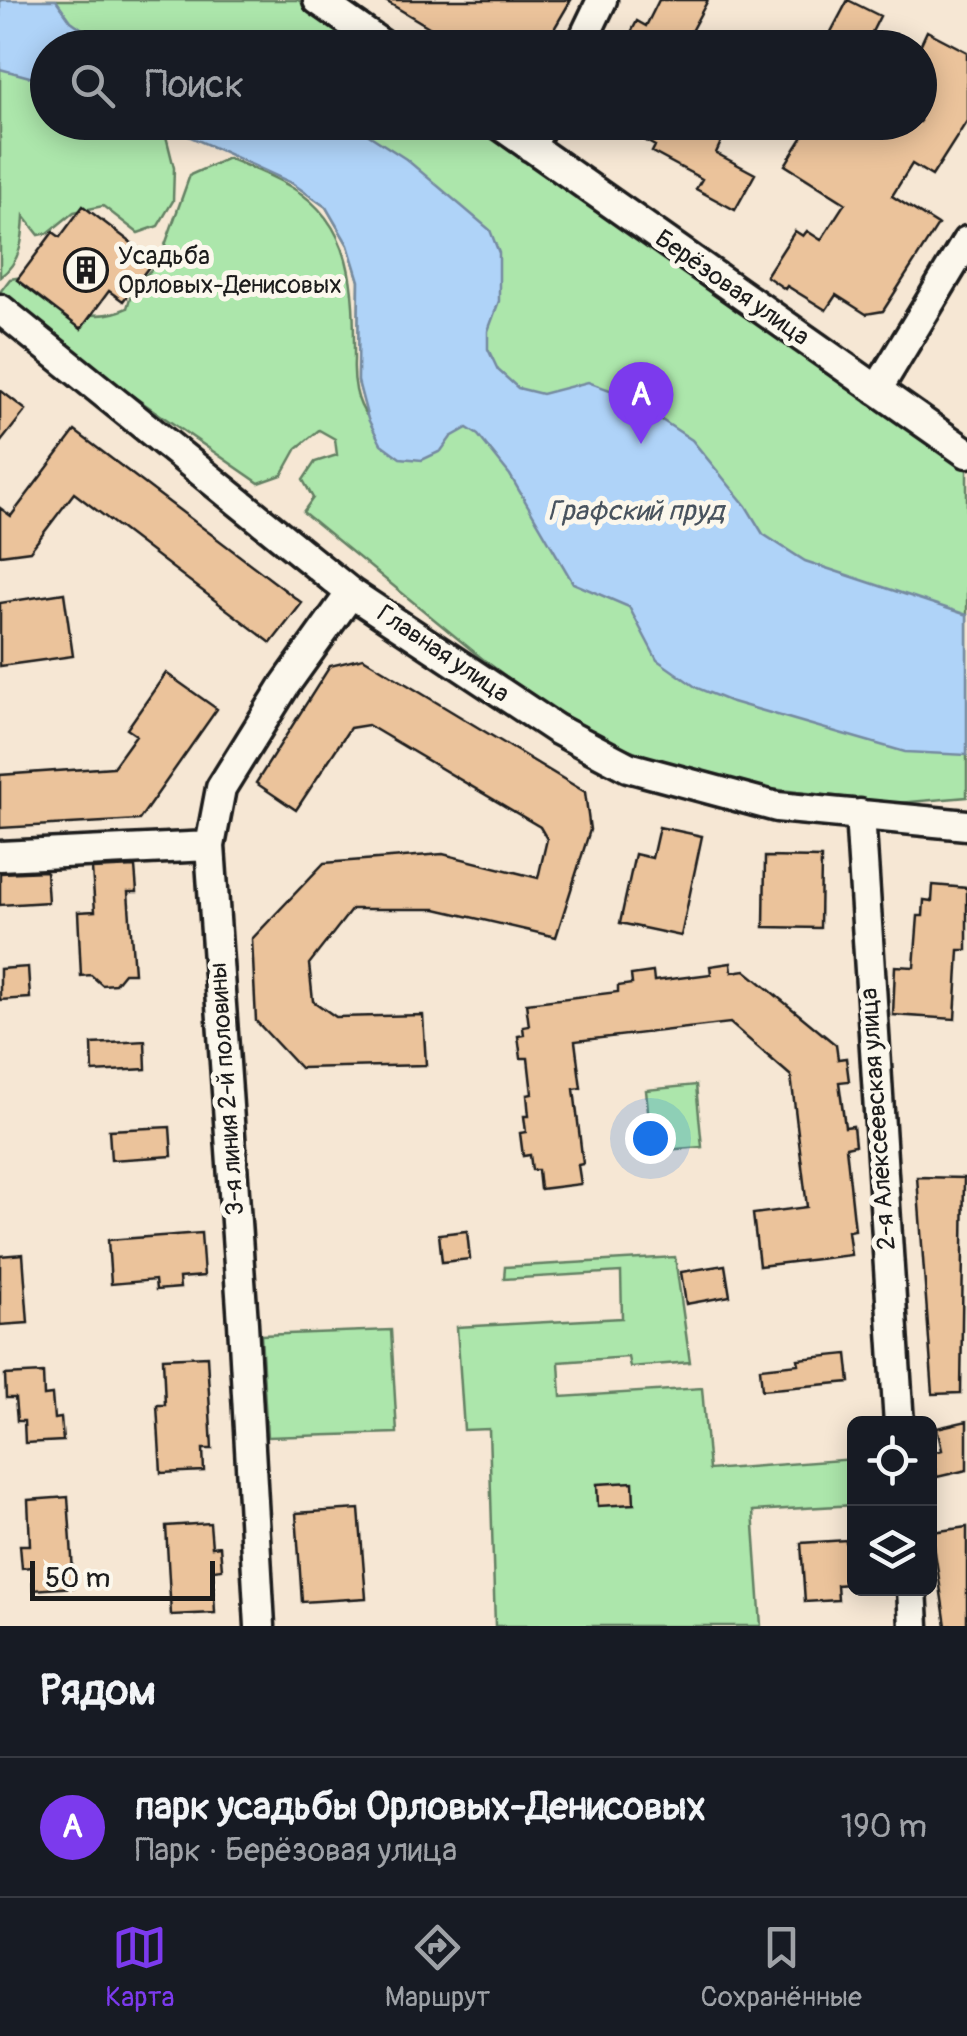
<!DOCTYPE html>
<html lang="ru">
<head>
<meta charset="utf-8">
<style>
	body { margin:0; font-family:Pangolin,sans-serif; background:#242831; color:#f1f3f6 }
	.controls { position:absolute; right:30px; bottom:30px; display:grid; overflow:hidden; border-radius:15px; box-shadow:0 5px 25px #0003 }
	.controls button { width:90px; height:90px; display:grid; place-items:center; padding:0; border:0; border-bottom:2px solid #363941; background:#171b24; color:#f1f3f6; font:50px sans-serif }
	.scale { position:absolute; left:30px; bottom:25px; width:185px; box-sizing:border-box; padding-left:10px; border:5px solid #1c1c1c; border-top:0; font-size:28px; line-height:35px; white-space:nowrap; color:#1c1c1c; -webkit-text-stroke:8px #fbf7ec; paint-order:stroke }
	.you { position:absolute; left:650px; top:1138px; width:35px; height:35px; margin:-25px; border:8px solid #fff; border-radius:50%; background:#1a73e8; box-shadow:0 0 0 15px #1a73e833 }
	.badge { display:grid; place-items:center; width:65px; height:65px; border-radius:50%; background:#7c3aed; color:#fff; font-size:32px; font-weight:700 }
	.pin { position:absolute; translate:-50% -82px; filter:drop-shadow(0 2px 5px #0008) }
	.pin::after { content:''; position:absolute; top:52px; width:35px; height:30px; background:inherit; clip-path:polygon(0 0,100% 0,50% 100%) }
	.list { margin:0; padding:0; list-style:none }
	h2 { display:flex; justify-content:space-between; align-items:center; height:130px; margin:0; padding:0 40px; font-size:42px }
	h2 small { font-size:32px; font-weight:400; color:#9ea1a6 }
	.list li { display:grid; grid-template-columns:65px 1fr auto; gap:30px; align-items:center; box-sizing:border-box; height:140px; padding:0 40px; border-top:2px solid #363941 }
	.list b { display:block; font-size:38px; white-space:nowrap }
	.list p { margin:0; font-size:32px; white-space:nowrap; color:#9ea1a6 }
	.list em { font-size:32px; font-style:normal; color:#9ea1a6 }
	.icon { flex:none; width:55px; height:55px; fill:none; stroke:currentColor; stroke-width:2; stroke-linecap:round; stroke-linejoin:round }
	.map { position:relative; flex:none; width:967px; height:1626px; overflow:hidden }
	.search { position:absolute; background:#171b24; box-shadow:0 5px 25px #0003; left:30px; right:30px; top:30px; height:110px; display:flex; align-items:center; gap:25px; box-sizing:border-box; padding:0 35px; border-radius:55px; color:#9ea1a6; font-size:38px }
	.sheet { height:270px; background:#171b24 }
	nav { display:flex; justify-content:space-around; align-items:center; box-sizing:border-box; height:140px; border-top:2px solid #363941; background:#171b24; font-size:28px; color:#9ea1a6 }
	nav a { display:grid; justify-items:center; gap:5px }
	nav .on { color:#7c3aed }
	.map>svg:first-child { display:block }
	.green { fill:#ace6ab; stroke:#648164; stroke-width:2.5 }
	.water { fill:#afd3f8; stroke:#748aa0; stroke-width:2.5 }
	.building { fill:#ebc39b; stroke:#1c1c1c; stroke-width:2.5 }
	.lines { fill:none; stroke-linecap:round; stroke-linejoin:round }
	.minor-casing { stroke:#1c1c1c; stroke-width:35 }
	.minor { stroke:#fbf7ec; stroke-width:28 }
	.labels { text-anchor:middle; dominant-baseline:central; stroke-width:10; stroke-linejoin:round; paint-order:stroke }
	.poi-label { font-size:25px; fill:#1c1c1c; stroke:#fbf7ec; text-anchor:start }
	.street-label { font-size:25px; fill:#1c1c1c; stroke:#fbf7ec }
	.water-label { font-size:28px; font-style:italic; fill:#48535e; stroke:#fbf7ec }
</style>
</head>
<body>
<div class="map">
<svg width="967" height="1626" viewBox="0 0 967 1626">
	<rect width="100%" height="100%" fill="#f6e7d4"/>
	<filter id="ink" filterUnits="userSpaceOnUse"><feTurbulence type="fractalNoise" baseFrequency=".01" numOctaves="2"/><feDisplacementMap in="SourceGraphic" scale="20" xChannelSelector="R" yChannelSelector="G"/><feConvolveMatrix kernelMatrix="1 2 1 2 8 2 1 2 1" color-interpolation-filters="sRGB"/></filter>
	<g filter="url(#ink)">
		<path class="green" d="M46,0h252l68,47h-269z
			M0,48l47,22 1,52 425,1 494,345v329l-69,6 -155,-17 -61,-17 -70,-26 -78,-46 -50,-37 -181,-148 10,-14 -10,-18 12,-18 22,-7 -2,-16 -16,-9 -22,18 -15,27 -23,8 -255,-176 -4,-15 10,-13 12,-2c34,24 62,51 105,31l6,-20 26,-26 31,-87 38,-17c21,9 44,17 63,29 65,38 63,107 63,173 -1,19 2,43 14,57l-10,-36 1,-100 -11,-36 -22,-38 -34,-24 -125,-58 -2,7 9,36 -1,33 -15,25 -20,7 -35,-27 -29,6 -26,21 -9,2 -15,-19c-1,23 -3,46 -24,61z
			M696,1085l6,62 -50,4 -6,-61z
			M675,1257l15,105 -60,5 -2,-10 -69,5 2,35 141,-9 7,82 145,-11v46l-101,6 8,115h-266l-6,-197 -25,1 -7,-103 165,-9 -1,-46 -117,7 1,-12z
			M391,1330l6,103 -130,4 -6,-102z"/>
		<path class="water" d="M0,0h56l15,21 37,26 -60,1 -1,36 -10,-5 -37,-10z
			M160,123h190l56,36 84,71 9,23v48l-11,30v18l10,21 20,18 24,6 46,-12 36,13 68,45 54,66 17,28 42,27 162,54v140l-62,-3 -176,-51 -32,-13 -40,-28 -28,-53 -56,-24 -63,-108 -32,-40 -11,-7 -16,9 -10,14 -19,9 -22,-2 -19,-14 -13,-25 -10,-38 1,-100 -11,-36 -22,-38 -34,-24z"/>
		<path class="building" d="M384,0h187l-28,48h-79z
			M659,0h49l-24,44 -11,-7 -6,11h-44l14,-27 9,5z
			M848,0l32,16 -16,32 -33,-16z
			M927,31l40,21v69l-35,55 -20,-12 -20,32 46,29 -55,86 -17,3 -30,-19 -10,15 -39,-24 -2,3 -19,-13 29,-45 8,5 4,-5 14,9 24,-37 -60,-38 27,-43h108v-76z
			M612,122h71l38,20 -5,11 39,21 -20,36 -39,-21 6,-10 -50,-27 3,-6z
			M83,206l71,54 -31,41 -14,-10 -28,38 -64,-49 36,-48 7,5z
			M0,390l26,20 -26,33z
			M75,431l227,172 -31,40 -197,-150 -44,58 -30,4v-47l11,8z
			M64,593l9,63 -73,10v-63z
			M363,658l222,134 5,38 -34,107 -120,-28h-84l-43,55 4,37 23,16 87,-2 3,50 -126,3 -44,-47 -4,-82 72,-76 119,-9 95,24 9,-39 -7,-12 -172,-102 -18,3 -54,82 -40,-27 74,-117z
			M166,673l51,36 -78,111 -139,8v-53l113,-8 23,-32 -9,-6z
			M659,827l43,9 -21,100 -61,-13 15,-69 17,4z
			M765,857l56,1 -1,70 -56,-1z
			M135,867l2,25h-9l6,81h-10l-9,11 -13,1 -11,-10 -10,1 -3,-64 17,-1 -3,-42z
			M46,871l2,31 -48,3v-32z
			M933,885l34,3v62h-8l-4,69 -62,-4 2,-49 19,1 4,-51h5l1,-16 8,1z
			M731,963l1,9 13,-2 91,75 2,14 8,-1 3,23 -10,1 6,45 8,-1 2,19 -9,2 9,83 -7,1 3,24 -92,11 -6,-52 54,-7 -16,-131 -61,-53 -155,18 6,47 -7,1 9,75 -5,1 3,19 -41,5 -2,-19h-6l-2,-15 -7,1 -3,-23 6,-1 -2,-16h5l-2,-21 5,-1 -4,-36h-7l-3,-22 6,-1 -1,-8 6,-1 -3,-23 92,-11v-6l14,-2 -1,-9 22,-3 1,9 57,-7 -1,-8z
			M28,967l2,31 -30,2v-31z
			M145,1041l1,28 -53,3 -1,-28z
			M170,1127l2,29 -61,4 -2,-30z
			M917,1177l47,1 -3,215 -28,1z
			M467,1231l3,28 -28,3 -3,-28z
			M201,1233l3,43 -25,2 1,10 -24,2 -1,-10 -44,4 -3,-44z
			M23,1254l5,69 -28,2v-69z
			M725,1265l5,31 -44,8 -5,-32z
			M847,1354l3,28 -88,8 -2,-22 39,-4 -1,-5z
			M207,1356l5,93h-9l1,22 -43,2 -4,-68h8l-2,-47z
			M43,1373l1,23 8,-1 2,24 7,-1 2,23 -38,2 -1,-22h-7l-2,-23h-9l-1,-23z
			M967,1421v49l-30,7 -6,-24 11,-3 -5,-22z
			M633,1482l1,22 -36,2 -1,-22z
			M68,1497l6,90 -41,3 -1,-23 -10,1 -2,-23h10l-2,-45z
			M359,1509l7,89 -64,4 -6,-89z
			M210,1523l2,24 8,-1 2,23 -9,1 2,43 -44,2 -5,-89z
			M967,1527v99h-21l-14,-94z
			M846,1540l2,44 -11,1 1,15 -33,2 -4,-59z"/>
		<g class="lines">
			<g class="minor-casing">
				<path id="minor" d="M318,0l69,48
					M579,48l23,-48
					M496,122l471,331
					M531,147l12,-25
					M0,309l351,284 205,136 72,38 149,40 190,18
					M877,390l90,-149
					M860,814l39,610
					M0,856l210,-10
					M912,1588l2,38
					M260,1626l-17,-303 -33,-477 11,-58 64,-103 66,-92"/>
			</g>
			<use href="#minor" class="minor"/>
		</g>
	</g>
	<defs>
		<g id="building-ring" transform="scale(2.25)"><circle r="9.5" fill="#fbf7ec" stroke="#1c1c1c" stroke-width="1.5"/><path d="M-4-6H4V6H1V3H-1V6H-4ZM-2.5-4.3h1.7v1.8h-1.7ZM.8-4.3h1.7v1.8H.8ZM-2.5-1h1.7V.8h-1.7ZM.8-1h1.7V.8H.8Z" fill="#1c1c1c"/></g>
	</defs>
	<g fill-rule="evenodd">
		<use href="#building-ring" x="86" y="270"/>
	</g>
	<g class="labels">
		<g class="poi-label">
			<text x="118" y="256">Усадьба<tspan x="118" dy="29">Орловых-Денисовых</tspan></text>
		</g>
		<g class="street-label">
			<text transform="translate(732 288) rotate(35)">Берёзовая улица</text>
			<text transform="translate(443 654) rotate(34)">Главная улица</text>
			<text transform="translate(227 1089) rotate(-94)">3-я линия 2-й половины</text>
			<text transform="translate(878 1119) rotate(-94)">2-я Алексеевская улица</text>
		</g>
		<g class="water-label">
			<text x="636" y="511">Графский пруд</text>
		</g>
	</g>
</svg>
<div class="controls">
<button><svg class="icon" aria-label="locate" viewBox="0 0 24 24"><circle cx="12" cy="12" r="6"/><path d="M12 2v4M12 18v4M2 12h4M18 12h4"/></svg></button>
<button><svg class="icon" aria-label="layers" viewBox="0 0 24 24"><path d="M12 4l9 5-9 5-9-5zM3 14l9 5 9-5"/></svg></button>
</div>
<div class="scale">50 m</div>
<div class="you"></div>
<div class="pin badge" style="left:641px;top:444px">A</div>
<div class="search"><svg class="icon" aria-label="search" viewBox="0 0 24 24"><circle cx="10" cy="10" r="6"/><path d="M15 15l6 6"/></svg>Поиск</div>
</div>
<section class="sheet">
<h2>Рядом<small></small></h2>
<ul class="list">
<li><span class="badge">A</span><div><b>парк усадьбы Орловых-Денисовых</b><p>Парк · Берёзовая улица</p></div><em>190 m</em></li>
</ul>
</section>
<nav>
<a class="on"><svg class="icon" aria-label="map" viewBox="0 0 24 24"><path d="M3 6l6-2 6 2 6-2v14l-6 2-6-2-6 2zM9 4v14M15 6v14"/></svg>Карта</a>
<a><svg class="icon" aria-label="directions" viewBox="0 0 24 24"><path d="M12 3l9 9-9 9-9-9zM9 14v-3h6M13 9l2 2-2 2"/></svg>Маршрут</a>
<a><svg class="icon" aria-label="saved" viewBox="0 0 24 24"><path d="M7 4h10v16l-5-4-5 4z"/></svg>Сохранённые</a>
</nav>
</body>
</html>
